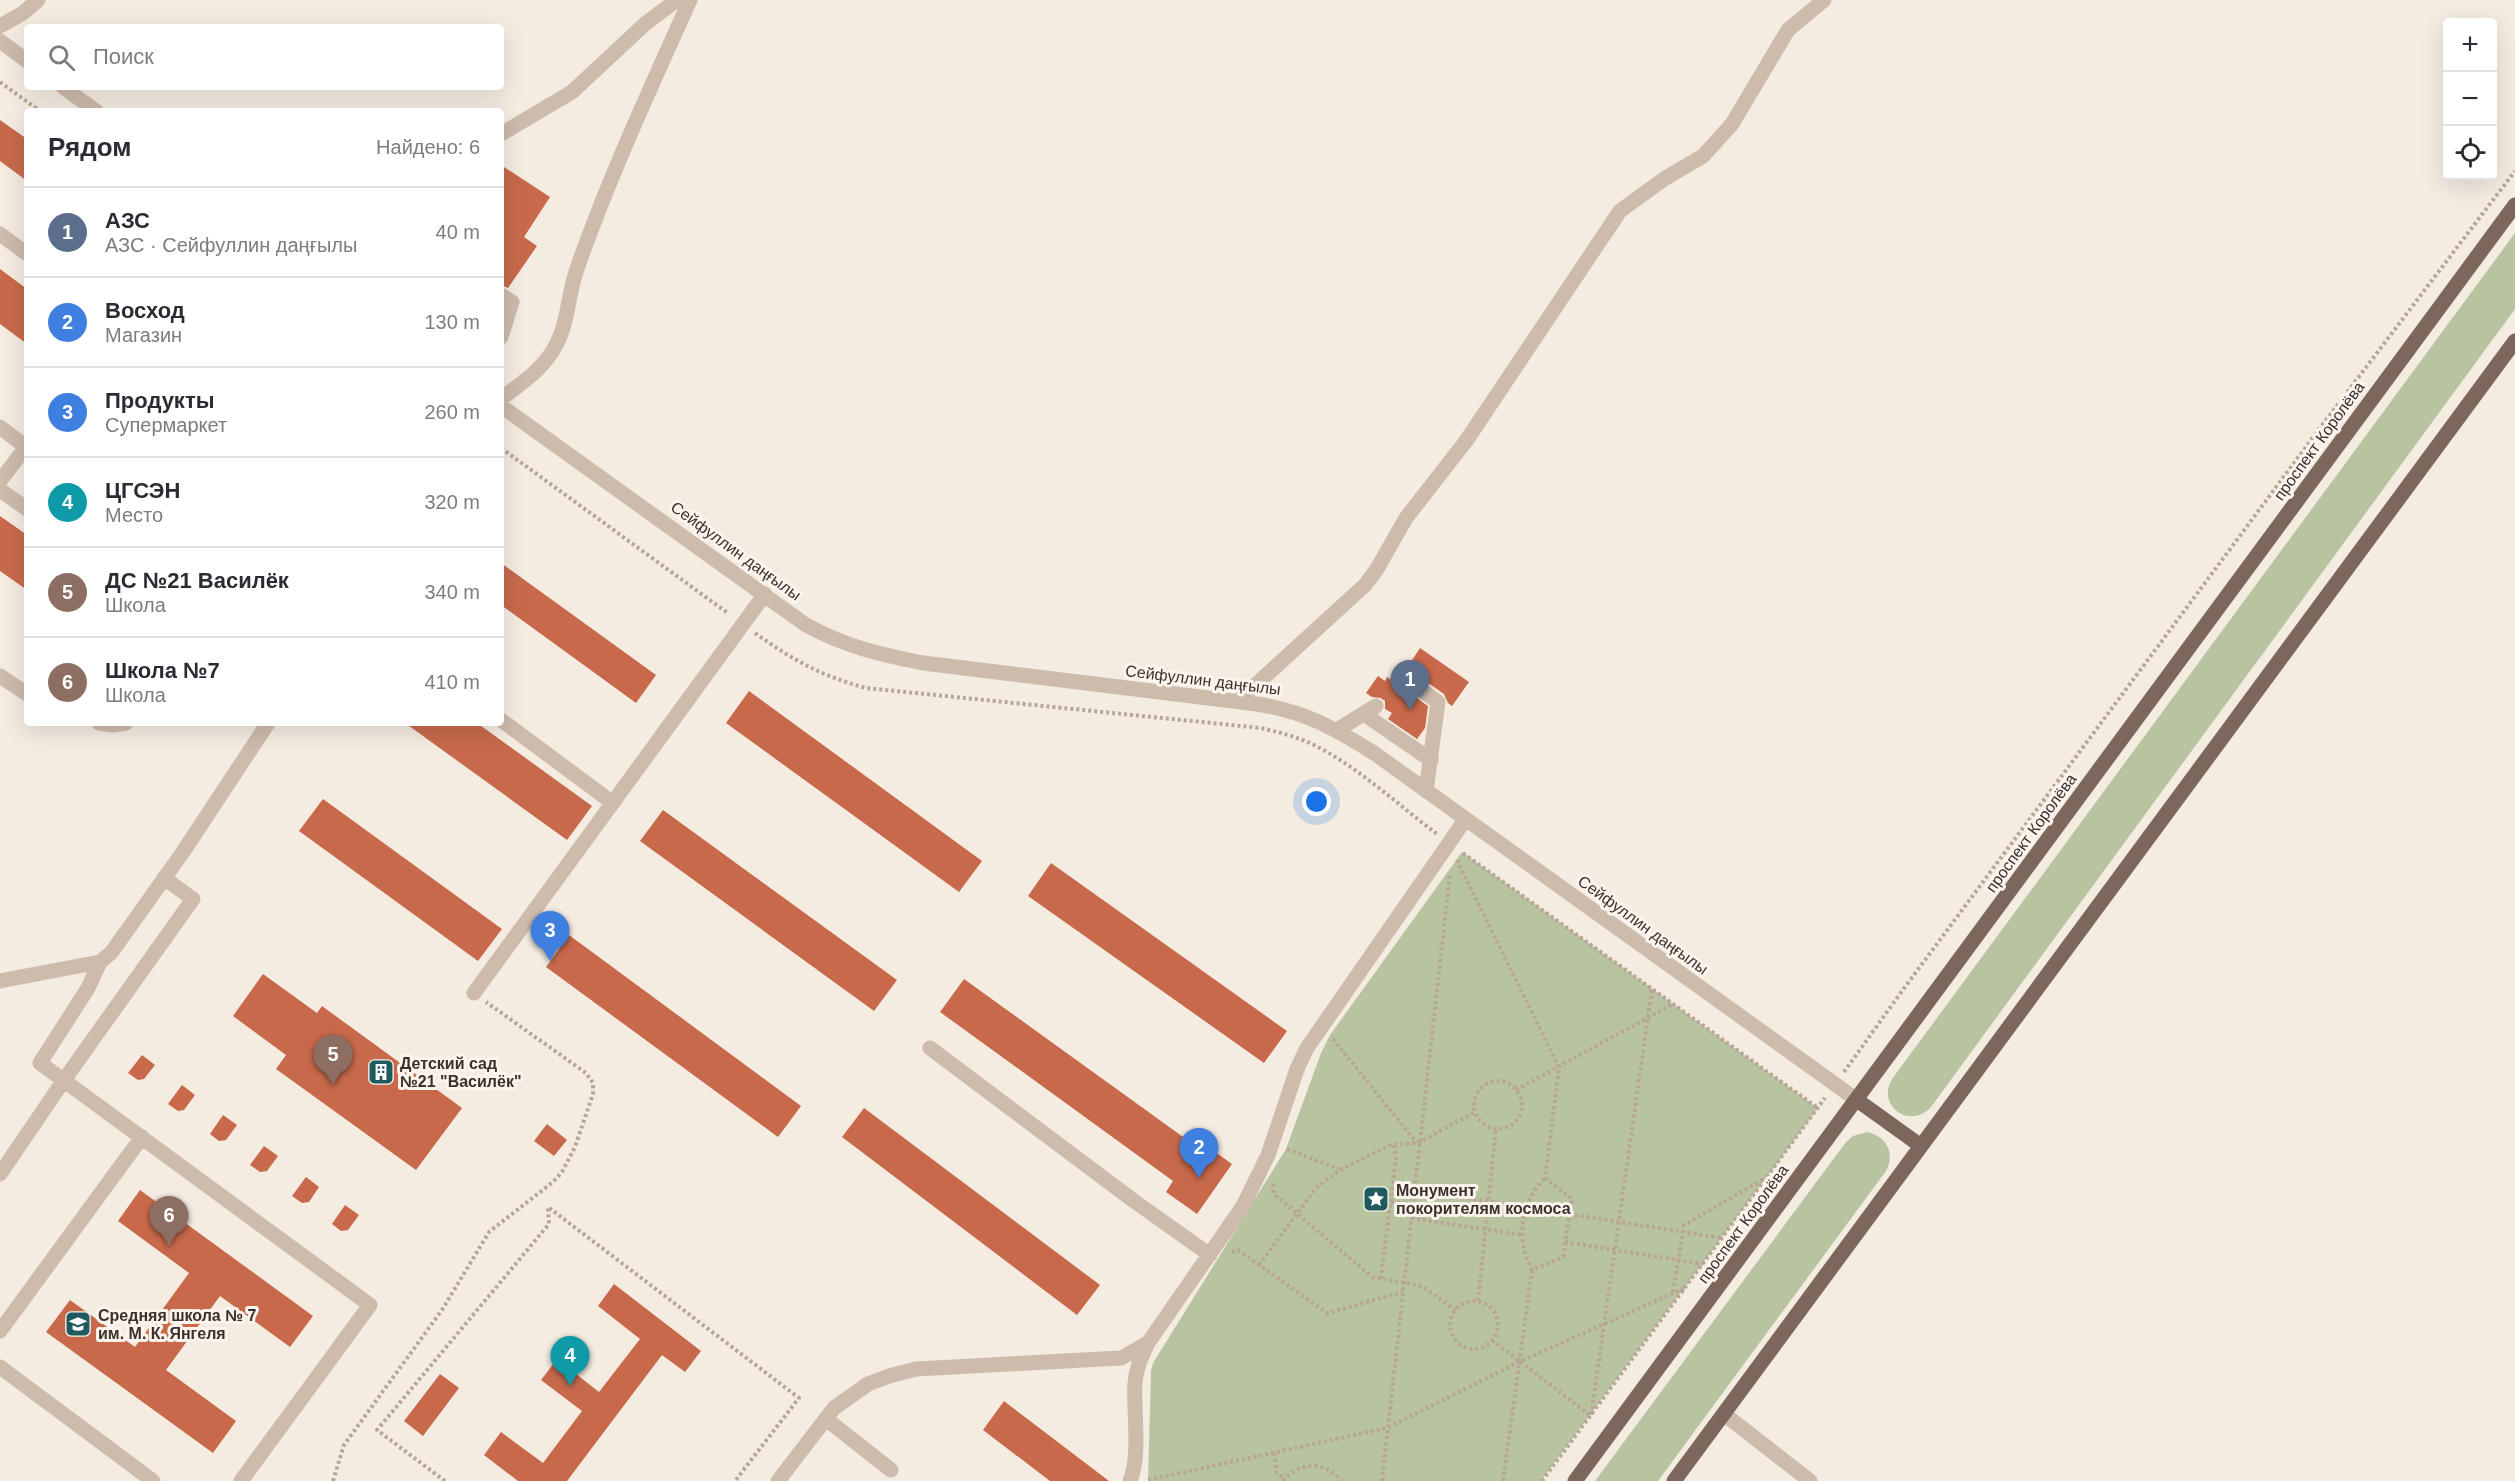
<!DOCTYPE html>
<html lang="ru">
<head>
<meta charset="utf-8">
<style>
	body { margin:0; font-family:Helvetica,sans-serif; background:#f2f2f3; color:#2b2b33 }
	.controls { position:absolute; right:18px; top:18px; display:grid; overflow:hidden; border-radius:6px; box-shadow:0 6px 24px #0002 }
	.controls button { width:54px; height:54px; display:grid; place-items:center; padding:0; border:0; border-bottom:2px solid #e1e1e2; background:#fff; color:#2b2b33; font:30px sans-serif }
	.you { position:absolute; left:1317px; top:802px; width:21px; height:21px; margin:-15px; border:4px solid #fff; border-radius:50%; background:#1a73e8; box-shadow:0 0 0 9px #1a73e833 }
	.badge { display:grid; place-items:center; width:39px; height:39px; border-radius:50%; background:#1f5a5e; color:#fff; font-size:20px; font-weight:700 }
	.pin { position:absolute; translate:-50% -50px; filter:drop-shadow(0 2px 3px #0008) }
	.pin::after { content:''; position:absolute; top:32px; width:21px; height:18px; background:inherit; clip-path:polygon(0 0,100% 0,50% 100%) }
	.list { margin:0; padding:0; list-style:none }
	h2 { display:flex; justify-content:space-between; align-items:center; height:78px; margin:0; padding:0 24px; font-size:26px }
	h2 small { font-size:20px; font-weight:400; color:#7c7c81 }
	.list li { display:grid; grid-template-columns:39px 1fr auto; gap:18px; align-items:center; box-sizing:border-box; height:90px; padding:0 24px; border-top:2px solid #e1e1e2 }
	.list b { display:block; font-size:22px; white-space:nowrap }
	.list p { margin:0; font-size:20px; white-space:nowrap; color:#7c7c81 }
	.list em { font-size:20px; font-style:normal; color:#7c7c81 }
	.icon { flex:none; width:33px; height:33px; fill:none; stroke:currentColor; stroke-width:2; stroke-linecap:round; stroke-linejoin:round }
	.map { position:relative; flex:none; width:2515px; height:1481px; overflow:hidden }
	.search { position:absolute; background:#fff; box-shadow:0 6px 24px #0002; left:24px; top:24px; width:480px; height:66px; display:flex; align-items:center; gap:15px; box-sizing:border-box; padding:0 21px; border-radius:6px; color:#7c7c81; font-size:22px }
	.panel { position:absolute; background:#fff; box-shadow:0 6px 24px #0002; left:24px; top:108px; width:480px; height:618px; border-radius:6px }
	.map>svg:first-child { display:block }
	.green { fill:#b8c4a0 }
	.building { fill:#c8694b }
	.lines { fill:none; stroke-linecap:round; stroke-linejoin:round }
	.path { stroke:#b9a596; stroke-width:4; stroke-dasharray:3 3; stroke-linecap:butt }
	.minor { stroke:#cdbbac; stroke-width:15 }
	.major { stroke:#7d675c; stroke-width:15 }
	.labels { text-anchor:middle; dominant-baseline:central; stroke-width:6; stroke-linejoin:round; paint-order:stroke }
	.street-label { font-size:16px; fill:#3b302b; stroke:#fbf5ee }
	.poi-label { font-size:16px; font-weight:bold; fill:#3b302b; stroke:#fbf5ee; text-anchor:start }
</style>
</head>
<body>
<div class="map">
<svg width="2515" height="1481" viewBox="0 0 2515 1481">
	<rect width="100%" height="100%" fill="#f4ebe1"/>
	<path class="green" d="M2515,233v76l-584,798c-21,23 -55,-1 -39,-28z
		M1462,852l356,256 -277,373h-393l3,-110 2,-8 133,-214 35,-96 9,-18z
		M1867,1132c19,4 29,21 19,39l-228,310h-63l251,-339 7,-6z"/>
	<path class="building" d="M0,120l27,19v42l-27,-20z
		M501,165l49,32 -26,40 13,9 -29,42 -7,-3z
		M0,269l27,20v55l-27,-20z
		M0,516l27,19v55l-27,-19z
		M501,563l155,112 -20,28 -135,-98z
		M1420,648l49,34 -17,24 -4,-3 -4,-9 -37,-26z
		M1378,676l7,5 2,-4 41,29 -3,22 -8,11 -29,-20 4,-6 -7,-4v-8l-4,-3 -9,-1 -6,-4z
		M749,691l233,170 -23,31 -233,-169z
		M405,723h72l115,83 -25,34z
		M323,799l179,130 -24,32 -179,-130z
		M663,810l234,170 -23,31 -234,-170z
		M1051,863l236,168 -23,32 -236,-167z
		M569,935l232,171 -23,31 -232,-170z
		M263,974l54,39 5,-7 140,102 -46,62 -140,-101 10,-14 -53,-39z
		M964,979l233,168 4,-5 31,22 -35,50 -31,-22 7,-11 -233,-169z
		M142,1055l13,10 -11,14 -6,1 -10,-7z
		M182,1085l13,10 -11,15 -6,1 -10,-7z
		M864,1108l236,177 -23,30 -235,-178z
		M223,1115l14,10 -11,15 -7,1 -9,-7z
		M547,1124l20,16 -13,16 -20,-15z
		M264,1146l14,10 -11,15 -7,1 -10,-7z
		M306,1177l13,10 -10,15 -7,1 -10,-7z
		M140,1190l173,126 -23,31 -70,-51 -54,74 70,51 -23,32 -167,-121 24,-32 65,47 54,-74 -71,-52z
		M345,1205l14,10 -11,15 -7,1 -9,-7z
		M614,1284l87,67 -16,21 -23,-17 -95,126h-49l-34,-26 17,-23 42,31 39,-52 -41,-31 16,-21 42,33 41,-53 -42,-33z
		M440,1374l19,14 -36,48 -19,-15z
		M1004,1401l105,80h-59l-67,-51z"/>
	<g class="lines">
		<path class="path" d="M0,82l40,29
			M501,448l228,166
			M755,633c38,27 66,43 111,55l395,40c17,4 33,8 49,15 46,22 87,61 127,91
			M1463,853l355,255
			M1457,860l102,208 -14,110
			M1333,1039l84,104
			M1844,1072l58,-81 418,-563 195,-257
			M1474 1105a24 24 0 1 1 48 0a24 24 0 1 1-48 0Z
			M1516,1090l157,-86
			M1287,1149l52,20
			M1545,1178l27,21 -9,58 -31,13c-17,-29 -11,-69 13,-92z
			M1273,1184l1,10 98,83 50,9 33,24
			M1414,1190l112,17
			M1391,1202l22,2
			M1569,1214l153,24
			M1411,1218l111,17
			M1565,1242l138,22
			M1232,1252l6,-2 89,63 76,-21
			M1259,1265l57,-77 24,-18 50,-25 28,-2 57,-31
			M1381,1279l15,-122 -3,-13
			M1673,1292l11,-67 80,-46
			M1478,1301l18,-173
			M1450 1325a24 24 0 1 1 48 0a24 24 0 1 1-48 0Z
			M1492,1340l99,76 61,-427
			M1274,1453l3,20 8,6
			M1148,1480l239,-52 132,-66 166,-74
			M333,1481l11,-36 98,-135 47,-78 64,-50 9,-10 13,-25 18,-53v-11l-7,-10 -100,-71
			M445,1481l-68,-51 172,-206 -1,-17 251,191 -64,83
			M1283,1481c17,-20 42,-20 59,0
			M1382,1481l68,-607
			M1503,1481l29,-211
			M1542,1481l283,-383"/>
		<path class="minor" d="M0,26l23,-13 15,-13
			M0,41l27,20
			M63,87l33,24
			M501,134l71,-42 74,-69 31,-23
			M0,234l27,20
			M501,295l11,7 -11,35
			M501,399c20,-16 43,-30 55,-54 13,-24 12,-54 22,-79 32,-91 73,-179 112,-266
			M501,406l305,219c41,22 72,29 117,38l334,41c49,8 75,23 117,49l483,347
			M0,427l26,20 -26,34
			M0,490l27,19
			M0,676l27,18
			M1402,676l36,26 -12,89
			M1238,701l127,-116 12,-16 29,-51 60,-77 154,-230 44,-32 39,-23 29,-32 56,-94 36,-30
			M1364,714l67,46
			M501,720l112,83
			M99,723l14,2 13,-2
			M1337,730l39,-24
			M100,962l-12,26 -48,75 330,242 -129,176
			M0,981l100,-19 11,-9 72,-101 85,-129
			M474,993l291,-399
			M930,1048l204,153 76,54
			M0,1174l64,-94 129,-181 -29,-21
			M0,1331l142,-194
			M0,1367l153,114
			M1724,1414l86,67
			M826,1419l65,51
			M778,1481l56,-73 34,-24 21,-8 27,-7 205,-11 27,-15
			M1130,1481c11,-26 3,-70 5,-98 1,-15 7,-27 13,-40l95,-137 25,-51 29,-86 10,-21 158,-228"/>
		<path class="major" d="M1857,1100l64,46
			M1575,1481l940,-1276
			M1674,1481l841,-1140"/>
	</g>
	<defs>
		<g id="building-square" transform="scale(1.35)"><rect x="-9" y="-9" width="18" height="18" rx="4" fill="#1f5a5e" stroke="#fbf5ee"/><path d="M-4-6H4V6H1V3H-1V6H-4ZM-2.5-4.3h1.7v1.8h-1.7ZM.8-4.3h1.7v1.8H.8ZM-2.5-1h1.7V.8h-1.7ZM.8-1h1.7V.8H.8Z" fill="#fff"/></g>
		<g id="sight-square" transform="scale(1.35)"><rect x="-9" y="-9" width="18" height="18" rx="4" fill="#1f5a5e" stroke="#fbf5ee"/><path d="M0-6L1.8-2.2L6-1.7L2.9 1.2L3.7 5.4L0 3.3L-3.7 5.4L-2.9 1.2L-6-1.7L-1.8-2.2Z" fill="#fff"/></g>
		<g id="school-square" transform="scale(1.35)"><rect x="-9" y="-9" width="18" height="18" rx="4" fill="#1f5a5e" stroke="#fbf5ee"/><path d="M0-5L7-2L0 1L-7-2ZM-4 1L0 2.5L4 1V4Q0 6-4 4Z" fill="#fff"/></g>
	</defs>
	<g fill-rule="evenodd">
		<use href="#building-square" x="381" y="1072"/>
		<use href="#sight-square" x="1376" y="1199"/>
		<use href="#school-square" x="78" y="1324"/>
	</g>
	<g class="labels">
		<g class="street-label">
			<text transform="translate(2319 441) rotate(-54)">проспект Королёва</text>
			<text transform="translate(736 551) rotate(36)">Сейфуллин даңғылы</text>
			<text transform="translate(1203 680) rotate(7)">Сейфуллин даңғылы</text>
			<text transform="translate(2031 833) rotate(-54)">проспект Королёва</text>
			<text transform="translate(1643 925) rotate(36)">Сейфуллин даңғылы</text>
			<text transform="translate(1743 1224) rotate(-54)">проспект Королёва</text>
		</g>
		<g class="poi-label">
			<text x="400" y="1063">Детский сад<tspan x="400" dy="18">№21 "Василёк"</tspan></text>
			<text x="1396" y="1190">Монумент<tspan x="1396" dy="18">покорителям космоса</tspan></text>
			<text x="98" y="1315">Средняя школа № 7<tspan x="98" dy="18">им. М. К. Янгеля</tspan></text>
		</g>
	</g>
</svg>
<div class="controls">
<button>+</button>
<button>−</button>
<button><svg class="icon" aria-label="locate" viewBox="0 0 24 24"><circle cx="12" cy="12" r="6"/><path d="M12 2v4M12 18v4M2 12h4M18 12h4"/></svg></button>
</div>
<div class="you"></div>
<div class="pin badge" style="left:1410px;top:710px;background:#5c6f8a">1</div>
<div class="pin badge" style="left:1199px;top:1178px;background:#3f7fe0">2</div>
<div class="pin badge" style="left:550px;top:961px;background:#3f7fe0">3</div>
<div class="pin badge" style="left:570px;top:1386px;background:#0f9aa8">4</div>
<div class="pin badge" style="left:333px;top:1085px;background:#8d6e63">5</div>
<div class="pin badge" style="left:169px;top:1246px;background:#8d6e63">6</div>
<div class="search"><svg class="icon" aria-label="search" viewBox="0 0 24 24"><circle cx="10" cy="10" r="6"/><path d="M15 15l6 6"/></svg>Поиск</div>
<section class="panel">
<h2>Рядом<small>Найдено: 6</small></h2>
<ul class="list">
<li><span class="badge" style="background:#5c6f8a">1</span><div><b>АЗС</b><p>АЗС · Сейфуллин даңғылы</p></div><em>40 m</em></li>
<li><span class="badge" style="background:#3f7fe0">2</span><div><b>Восход</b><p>Магазин</p></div><em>130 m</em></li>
<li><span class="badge" style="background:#3f7fe0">3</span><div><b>Продукты</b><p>Супермаркет</p></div><em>260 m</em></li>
<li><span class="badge" style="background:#0f9aa8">4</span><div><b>ЦГСЭН</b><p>Место</p></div><em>320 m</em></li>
<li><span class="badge" style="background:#8d6e63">5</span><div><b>ДС №21 Василёк</b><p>Школа</p></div><em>340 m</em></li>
<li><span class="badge" style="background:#8d6e63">6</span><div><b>Школа №7</b><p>Школа</p></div><em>410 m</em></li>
</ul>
</section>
</div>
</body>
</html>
